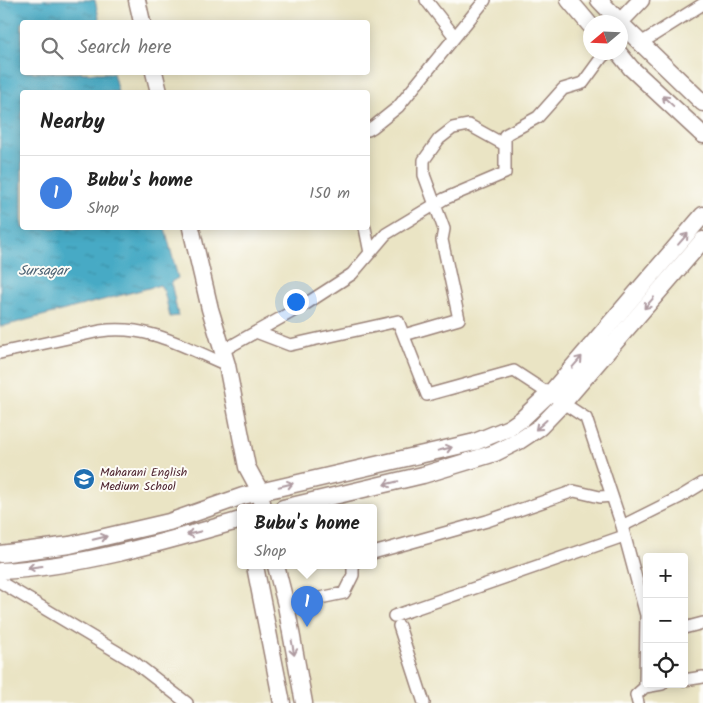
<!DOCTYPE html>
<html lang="en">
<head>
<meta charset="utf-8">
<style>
	body { margin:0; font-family:Kalam,sans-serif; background:#f6f6f6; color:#222 }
	.controls { position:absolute; right:15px; bottom:15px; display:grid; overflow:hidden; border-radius:5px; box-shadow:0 2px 12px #0003 }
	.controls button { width:45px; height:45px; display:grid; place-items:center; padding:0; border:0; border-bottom:1px solid #e0e0e0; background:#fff; color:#222; font:25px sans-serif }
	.compass { position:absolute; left:583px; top:15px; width:45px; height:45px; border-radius:50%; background:#fff; box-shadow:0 2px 12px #0003; rotate:251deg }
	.you { position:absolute; left:295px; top:301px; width:18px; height:18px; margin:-12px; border:4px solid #fff; border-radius:50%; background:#1a73e8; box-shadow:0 0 0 8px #1a73e833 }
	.badge { display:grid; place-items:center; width:32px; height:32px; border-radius:50%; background:#1f6fb2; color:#fff; font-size:16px; font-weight:700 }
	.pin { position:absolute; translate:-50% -41px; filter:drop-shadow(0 1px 2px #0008) }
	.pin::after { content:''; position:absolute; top:26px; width:18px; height:15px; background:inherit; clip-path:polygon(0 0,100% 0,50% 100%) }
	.popup { position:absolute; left:237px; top:504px; width:140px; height:65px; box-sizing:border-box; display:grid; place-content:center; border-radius:5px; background:#fff; filter:drop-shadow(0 1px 4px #0005); font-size:16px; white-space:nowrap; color:#767676 }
	.popup b { font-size:19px; color:#222 }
	.popup::after { content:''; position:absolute; left:50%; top:100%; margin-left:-10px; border:10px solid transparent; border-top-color:#fff }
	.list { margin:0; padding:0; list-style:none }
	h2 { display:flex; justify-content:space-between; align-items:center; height:65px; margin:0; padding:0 20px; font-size:21px }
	h2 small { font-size:16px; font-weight:400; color:#767676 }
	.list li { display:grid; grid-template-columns:32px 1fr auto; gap:15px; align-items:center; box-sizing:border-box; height:75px; padding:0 20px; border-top:1px solid #e0e0e0 }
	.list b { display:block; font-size:19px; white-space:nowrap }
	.list p { margin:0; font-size:16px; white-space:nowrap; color:#767676 }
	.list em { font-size:16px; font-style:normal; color:#767676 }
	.icon { flex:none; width:28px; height:28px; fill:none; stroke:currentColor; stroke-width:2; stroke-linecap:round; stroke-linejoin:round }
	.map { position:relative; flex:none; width:703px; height:703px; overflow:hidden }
	.search { position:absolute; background:#fff; box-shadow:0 2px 12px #0003; left:20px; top:20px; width:350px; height:55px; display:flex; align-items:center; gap:12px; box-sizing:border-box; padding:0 18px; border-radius:5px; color:#767676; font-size:19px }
	.panel { position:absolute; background:#fff; box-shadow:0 2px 12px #0003; left:20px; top:90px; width:350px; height:140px; border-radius:5px }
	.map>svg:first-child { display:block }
	.water { fill:url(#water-ripples); stroke:#486478 }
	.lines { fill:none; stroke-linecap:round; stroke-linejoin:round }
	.street-casing { stroke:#9a8278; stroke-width:14 }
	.secondary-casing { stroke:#9a8278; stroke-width:19 }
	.street { stroke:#fff; stroke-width:11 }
	.secondary { stroke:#fff; stroke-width:16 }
	.oneway { stroke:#ae9aa0 }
	.labels { text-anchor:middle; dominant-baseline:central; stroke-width:4; stroke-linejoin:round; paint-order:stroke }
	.poi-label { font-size:12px; fill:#4a1f2b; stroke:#fdfcf7; text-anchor:start }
	.water-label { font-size:14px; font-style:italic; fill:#485e70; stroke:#fdfcf7 }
</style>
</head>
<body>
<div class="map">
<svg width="703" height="703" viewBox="0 0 703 703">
	<defs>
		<pattern id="water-ripples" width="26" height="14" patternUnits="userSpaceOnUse" patternTransform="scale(1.25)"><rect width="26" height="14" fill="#46aac5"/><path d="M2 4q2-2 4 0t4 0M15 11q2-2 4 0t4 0" fill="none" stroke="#3c8aa0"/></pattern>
	</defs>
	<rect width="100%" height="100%" fill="#fdfcf7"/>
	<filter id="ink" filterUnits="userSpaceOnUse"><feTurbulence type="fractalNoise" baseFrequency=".02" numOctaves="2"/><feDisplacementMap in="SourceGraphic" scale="10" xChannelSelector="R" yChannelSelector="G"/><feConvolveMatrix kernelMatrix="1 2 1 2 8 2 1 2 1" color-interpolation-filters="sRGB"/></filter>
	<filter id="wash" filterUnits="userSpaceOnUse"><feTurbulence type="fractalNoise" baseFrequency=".0096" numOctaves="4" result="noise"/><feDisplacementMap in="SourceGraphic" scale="20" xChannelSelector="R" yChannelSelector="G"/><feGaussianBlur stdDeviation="1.12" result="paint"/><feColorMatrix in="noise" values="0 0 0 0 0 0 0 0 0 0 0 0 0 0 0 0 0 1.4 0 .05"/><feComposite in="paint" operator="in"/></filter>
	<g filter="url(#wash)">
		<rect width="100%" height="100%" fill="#eae4c4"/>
		<path class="water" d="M0,0h95l5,22h-78v50l91,1 5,19h-96v136h143l13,50 -7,4 7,34 -8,1 -6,-26 -4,-6 -160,42z"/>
	</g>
	<g filter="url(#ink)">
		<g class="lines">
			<g class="street-casing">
				<path id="street" d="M426,0l29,37
					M641,43l62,-39
					M368,130l5,-3 25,-20 87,-107
					M365,228l5,25
					M256,332l34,13 108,-24 29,74 87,-24 72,47 36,108 24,89 -1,72
					M404,335l55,-16 -17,-79 2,-11 -20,-54v-15l15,-21 14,-11 16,-3 36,20
					M222,351l82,-46 48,-31 34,-40 58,-35 61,-26v-38l33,-18 25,-28 20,-6 19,-26 6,-5
					M0,353l100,-22c48,-7 84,16 127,34
					M622,526l58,-29 23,-14
					M373,553l114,-32 87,-30 26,6 12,-1
					M0,582l134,80 53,41
					M286,605l58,-12 9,-18v-9
					M394,616l230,-80
					M399,626l25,77
					M684,628l19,-5
					M684,680l19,-3
					M638,703l-2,-8 9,-8 17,-3"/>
			</g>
			<g class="secondary-casing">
				<path id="secondary" d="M137,0l5,22
					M569,0l21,25
					M599,0l21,22
					M620,22l21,-22
					M620,23l83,80
					M618,52l13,16 72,67
					M154,72l5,20
					M191,228l19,81 17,56 20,102 13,24 3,17
					M283,508l140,-33 72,-22 24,-12 21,-14 23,-24 140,-163
					M0,554l70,-9 99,-23 74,-26 232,-54 34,-14 13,-9 32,-30 149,-174
					M255,566l27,137
					M276,566l10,39 18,98
					M0,571c80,-4 164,-29 241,-51"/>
			</g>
			<use href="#street" class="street"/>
			<use href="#secondary" class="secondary"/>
		</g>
		<defs><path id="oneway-shaft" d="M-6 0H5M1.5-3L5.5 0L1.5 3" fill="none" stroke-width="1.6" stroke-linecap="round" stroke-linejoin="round" transform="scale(1.25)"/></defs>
		<g class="oneway">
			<use href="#oneway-shaft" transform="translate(668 101) rotate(-137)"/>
			<use href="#oneway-shaft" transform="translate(683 239) rotate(-49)"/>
			<use href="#oneway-shaft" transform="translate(649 303) rotate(131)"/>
			<use href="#oneway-shaft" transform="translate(577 362) rotate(-49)"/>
			<use href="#oneway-shaft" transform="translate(541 425) rotate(138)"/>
			<use href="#oneway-shaft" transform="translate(445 449) rotate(-13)"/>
			<use href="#oneway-shaft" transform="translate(391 483) rotate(167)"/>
			<use href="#oneway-shaft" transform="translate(286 485) rotate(-13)"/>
			<use href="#oneway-shaft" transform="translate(194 533) rotate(166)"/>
			<use href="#oneway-shaft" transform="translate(100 538) rotate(-13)"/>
			<use href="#oneway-shaft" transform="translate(35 567) rotate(173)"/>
			<use href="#oneway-shaft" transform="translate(293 648) rotate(80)"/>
		</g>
	</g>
	<defs>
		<g id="school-disc" transform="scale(1.125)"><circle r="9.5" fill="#1f6fb2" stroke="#fdfcf7"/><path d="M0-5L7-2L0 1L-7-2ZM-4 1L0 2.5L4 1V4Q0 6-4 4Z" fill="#fff"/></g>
	</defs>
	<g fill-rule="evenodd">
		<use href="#school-disc" x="84" y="479"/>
	</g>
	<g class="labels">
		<g class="poi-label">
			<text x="100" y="472">Maharani English<tspan x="100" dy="14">Medium School</tspan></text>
		</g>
		<g class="water-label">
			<text x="43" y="271">Sursagar</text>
		</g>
	</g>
</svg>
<div class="controls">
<button>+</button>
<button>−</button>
<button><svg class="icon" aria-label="locate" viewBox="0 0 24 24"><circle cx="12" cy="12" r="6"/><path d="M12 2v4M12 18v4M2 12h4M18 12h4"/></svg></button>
</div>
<svg class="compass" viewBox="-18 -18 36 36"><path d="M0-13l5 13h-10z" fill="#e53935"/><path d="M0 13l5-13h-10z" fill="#767676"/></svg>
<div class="you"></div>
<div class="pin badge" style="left:307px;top:627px;background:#3f7fe0">1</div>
<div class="popup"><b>Bubu's home</b>Shop</div>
<div class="search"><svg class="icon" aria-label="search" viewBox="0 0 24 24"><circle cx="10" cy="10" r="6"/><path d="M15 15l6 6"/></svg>Search here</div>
<section class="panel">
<h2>Nearby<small></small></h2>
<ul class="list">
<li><span class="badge" style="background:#3f7fe0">1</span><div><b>Bubu's home</b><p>Shop</p></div><em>150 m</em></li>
</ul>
</section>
</div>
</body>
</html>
